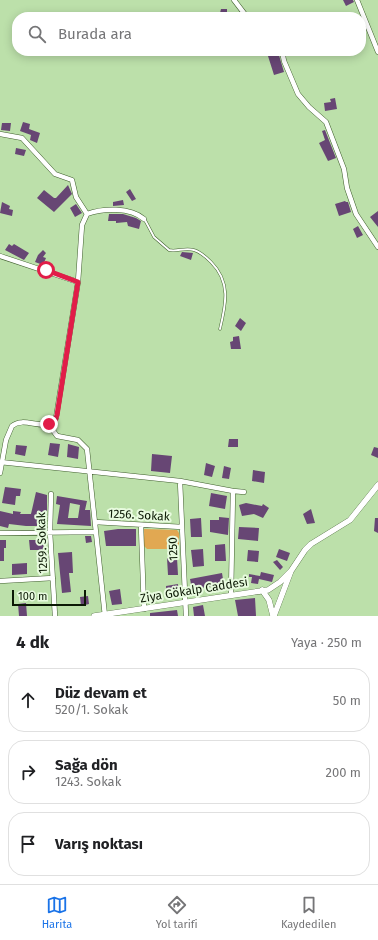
<!DOCTYPE html>
<html lang="tr">
<head>
<meta charset="utf-8">
<style>
	body { margin:0; font-family:"Fira Sans",sans-serif; background:#f2f2f2; color:#202124 }
	.scale { position:absolute; left:12px; bottom:10px; width:74px; box-sizing:border-box; padding-left:4px; border:2px solid #0c1905; border-top:0; font-size:11px; line-height:14px; white-space:nowrap; color:#0c1905; -webkit-text-stroke:3px #e8fbdf; paint-order:stroke }
	.stop { position:absolute; width:12px; height:12px; margin:-9px; border:3px solid #e11d48; border-radius:50%; background:#fff }
	.stop.end { background:#e11d48; border-color:#fff; box-shadow:0 1px 4px #0008 }
	.list { margin:0; padding:0; list-style:none }
	h2 { display:flex; justify-content:space-between; align-items:center; height:52px; margin:0; padding:0 16px; font-size:17px }
	h2 small { font-size:13px; font-weight:400; color:#757577 }
	.list li { display:grid; grid-template-columns:26px 1fr auto; gap:12px; align-items:center; box-sizing:border-box; height:64px; margin:0 8px 8px; padding:0 8px; border:1px solid #e0e0e0; border-radius:16px }
	.list b { display:block; font-size:15px; white-space:nowrap }
	.list p { margin:0; font-size:13px; white-space:nowrap; color:#757577 }
	.list em { font-size:13px; font-style:normal; color:#757577 }
	.icon { flex:none; width:22px; height:22px; fill:none; stroke:currentColor; stroke-width:2; stroke-linecap:round; stroke-linejoin:round }
	.map { position:relative; flex:none; width:378px; height:616px; overflow:hidden }
	.search { position:absolute; background:#fff; box-shadow:0 2px 10px #0003; left:12px; right:12px; top:12px; height:44px; display:flex; align-items:center; gap:10px; box-sizing:border-box; padding:0 14px; border-radius:16px; color:#757577; font-size:15px }
	.sheet { height:268px; background:#fff }
	nav { display:flex; justify-content:space-around; align-items:center; box-sizing:border-box; height:56px; border-top:1px solid #e0e0e0; background:#fff; font-size:11px; color:#757577 }
	nav a { display:grid; justify-items:center; gap:2px }
	nav .on { color:#1a73e8 }
	.map>svg:first-child { display:block }
	.green { fill:#e1a852 }
	.building { fill:#674674; fill-rule:evenodd }
	.lines { fill:none; stroke-linecap:round; stroke-linejoin:round }
	.service-casing { stroke:#405f2e; stroke-width:3 }
	.minor-casing { stroke:#405f2e; stroke-width:5.5 }
	.tertiary-casing { stroke:#405f2e; stroke-width:6 }
	.service { stroke:#fff; stroke-width:2 }
	.minor { stroke:#fff; stroke-width:4.5 }
	.tertiary { stroke:#fff; stroke-width:5.5 }
	.route { stroke:#e11d48; stroke-width:5 }
	.labels { text-anchor:middle; dominant-baseline:central; stroke-width:4; stroke-linejoin:round; paint-order:stroke }
	.street-label { font-size:12px; fill:#0c1905; stroke:#e8fbdf }
</style>
</head>
<body>
<div class="map">
<svg width="378" height="616" viewBox="0 0 378 616">
	<rect width="100%" height="100%" fill="#bce0aa"/>
	<path class="green" d="M144,529l33,1 2,3v14l-3,2h-29l-3,-3z"/>
	<path class="building" d="M343,0h10l1,2 -8,4z
		M221,9h6v8h-10v-4h3z
		M344,12l1,5h-15v-1z
		M278,52l6,20 -10,3 -6,-19z
		M335,98l2,11 -12,2 -1,-8 7,-1 -1,-3z
		M23,122l7,2 -1,5 11,4 -3,10 -7,-3 1,-5 -11,-4z
		M2,123h9l-1,8 -9,-1z
		M325,130l11,28 -8,3 -9,-18 6,-3 -3,-9z
		M16,148l10,2 -2,6 -9,-2z
		M68,185l4,9 -18,18 -17,-14 7,-8 10,8h2z
		M130,189l6,10 -4,2 -6,-9z
		M123,200l1,5 -11,1v-4z
		M345,201l1,1h2l3,10 -12,4 -4,-12z
		M2,202l8,4 -1,3 4,1 -1,6 -12,-3z
		M76,204l6,9 -7,4 -5,-9z
		M378,211v16l-8,-10z
		M109,214h14l13,4 5,3 -2,8 -11,-3 -1,-4 -11,1v-2h-8z
		M358,226l5,9 -6,3 -4,-9z
		M9,244l3,2 2,-2 15,9 -5,7 -19,-10z
		M43,250l3,3 -3,4 3,1 -3,7 -8,-3 3,-7z
		M182,252l11,1 -2,7 -11,-4z
		M240,318l6,5 -5,8 -6,-5z
		M239,336l2,13h-10l-1,-7 3,-1v-4z
		M229,439h9v8h-10z
		M50,443l10,1 -2,13 -10,-2z
		M68,444l11,3 -1,12 -11,-2z
		M16,445l11,1 -2,10 -10,-2z
		M374,447l4,1v10l-7,-3z
		M152,454l20,2 -2,17 -19,-2z
		M206,463l9,3 -3,11 -8,-2z
		M224,466l7,2 -2,11 -7,-1z
		M253,470l12,2 -1,11 -12,-2z
		M5,487l16,2 -1,7h-4l-1,9 -13,-2z
		M36,492l11,3v17h-3l1,14h-19l-17,-2 -1,4 -8,-2v-15l13,3v-3l8,1 -1,2h11z
		M211,493l16,3 -2,13 -16,-3z
		M57,496l30,5 -2,9h5l1,16 -34,-2 3,-19 -4,-1zM70,503l10,2 -2,13h-10z
		M246,503l16,3 1,-2 6,4 -6,10 -9,-4 -12,2 -3,-11z
		M311,509l4,14 -8,1 -4,-10z
		M219,517l10,1 -1,17 -18,-3v-12h9z
		M201,518l1,19h-11l-1,-18z
		M375,518h3v15l-4,-2z
		M239,527l20,1 -1,13 -20,-2z
		M118,529h18v17h-30l-2,-15z
		M85,536h6l1,6 -6,1z
		M0,540h6v8h-2v13h-4z
		M29,540h14l1,10h-14z
		M225,544l1,17h-11v-16z
		M203,549l1,17 -11,1 -2,-17z
		M279,549l11,4 -3,8 -11,-4z
		M248,550l11,1 -1,11 -11,-1z
		M72,552l1,21h-4l2,19 -9,1 -4,-40z
		M167,558h10l1,17h-10z
		M277,560l6,7 -3,3 -7,-8z
		M27,563v11l-15,1v-11z
		M261,572l13,3 -2,7 -13,-3 -1,5 -7,-1 1,-6h-3v-3l11,2z
		M222,573l2,12 -32,4 -2,-10z
		M178,584v12l-11,3 -1,-13z
		M120,589l2,15 -10,1 -3,-14z
		M88,596l1,8 -8,2 -1,-9z
		M255,598l1,18h-18l-3,-16z
		M26,603l1,13h-8l-1,-12z
		M203,605l2,11h-11l-1,-9z
		M177,610l1,6h-28v-3z"/>
	<g class="lines">
		<g class="service-casing">
			<path id="service" d="M145,220l9,17 15,13c8,2 16,-3 25,0 7,2 12,7 17,12 20,20 15,42 9,67"/>
		</g>
		<g class="minor-casing">
			<path id="minor" d="M234,0l13,17
				M357,0l21,52
				M282,51l2,10 14,33 11,13 17,15 18,47 3,19 9,26 22,33
				M0,134l22,4 33,36 17,6 4,17 11,17
				M87,214c16,-6 43,-7 57,5
				M0,256l78,26
				M49,425l8,11 21,4 9,9 18,167
				M0,462l180,19 53,10 -2,104
				M0,473l6,-33 6,-14c13,-11 34,8 44,-8l22,-136 4,-57 5,-11
				M180,481l6,135
				M233,491l11,1
				M51,494l-1,38 5,84
				M95,522l87,5
				M141,526l3,83
				M0,533l96,-1
				M0,581l53,-3"/>
		</g>
		<g class="tertiary-casing">
			<path id="tertiary" d="M262,590l7,10 4,16
				M94,616l174,-26 12,-8 11,-11
				M274,616l17,-45 14,-21 6,-6 39,-24 28,-35"/>
		</g>
		<use href="#service" class="service"/>
		<use href="#minor" class="minor"/>
		<use href="#tertiary" class="tertiary"/>
	</g>
	<g class="lines">
		<path class="route" d="M46,270l32,12 -21,133 -2,6 -6,3"/>
	</g>
	<g class="labels">
		<g class="street-label">
			<text transform="translate(139 515) rotate(3)">1256. Sokak</text>
			<text transform="translate(42 543) rotate(-92)">1259. Sokak</text>
			<text transform="translate(173 549) rotate(-92)">1250</text>
			<text transform="translate(194 590) rotate(-9)">Ziya Gökalp Caddesi</text>
		</g>
	</g>
</svg>
<div class="scale">100 m</div>
<div class="stop" style="left:46px;top:270px"></div>
<div class="stop end" style="left:49px;top:424px"></div>
<div class="search"><svg class="icon" aria-label="search" viewBox="0 0 24 24"><circle cx="10" cy="10" r="6"/><path d="M15 15l6 6"/></svg>Burada ara</div>
</div>
<section class="sheet">
<h2>4 dk<small>Yaya · 250 m</small></h2>
<ul class="list">
<li><svg class="icon" aria-label="ahead" viewBox="0 0 24 24"><path d="M12 20V5M6 11l6-6 6 6"/></svg><div><b>Düz devam et</b><p>520/1. Sokak</p></div><em>50 m</em></li>
<li><svg class="icon" aria-label="right" viewBox="0 0 24 24"><path d="M7 20v-9h11M14 6l5 5-5 5"/></svg><div><b>Sağa dön</b><p>1243. Sokak</p></div><em>200 m</em></li>
<li><svg class="icon" aria-label="arrive" viewBox="0 0 24 24"><path d="M6 21V4h12l-3 4 3 4H6"/></svg><div><b>Varış noktası</b></div></li>
</ul>
</section>
<nav>
<a class="on"><svg class="icon" aria-label="map" viewBox="0 0 24 24"><path d="M3 6l6-2 6 2 6-2v14l-6 2-6-2-6 2zM9 4v14M15 6v14"/></svg>Harita</a>
<a><svg class="icon" aria-label="directions" viewBox="0 0 24 24"><path d="M12 3l9 9-9 9-9-9zM9 14v-3h6M13 9l2 2-2 2"/></svg>Yol tarifi</a>
<a><svg class="icon" aria-label="saved" viewBox="0 0 24 24"><path d="M7 4h10v16l-5-4-5 4z"/></svg>Kaydedilen</a>
</nav>
</body>
</html>
